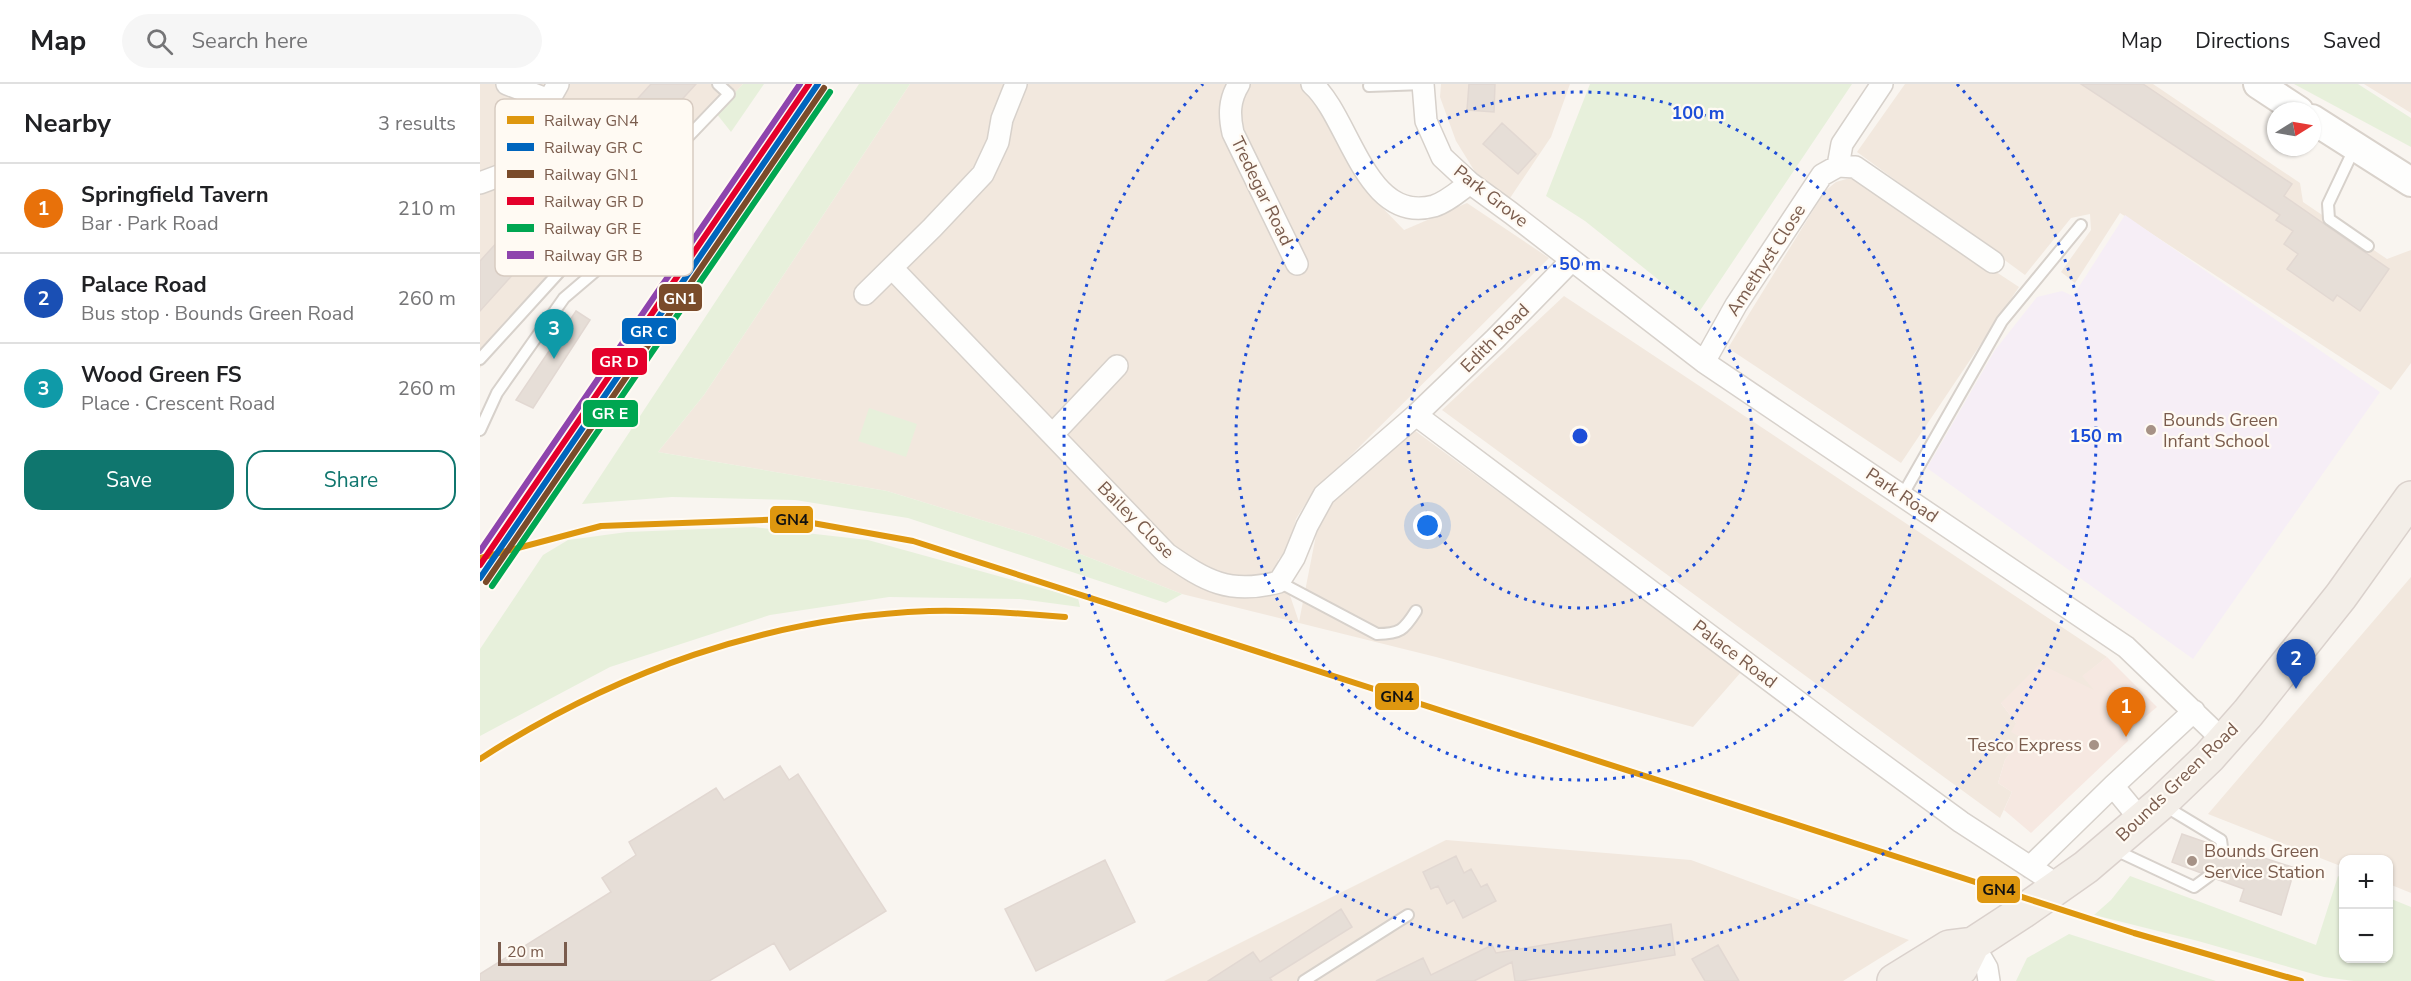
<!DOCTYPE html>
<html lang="en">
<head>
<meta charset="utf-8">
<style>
	body { margin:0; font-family:"Nunito Sans",sans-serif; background:#f6f6f6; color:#202124 }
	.controls { position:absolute; right:18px; bottom:18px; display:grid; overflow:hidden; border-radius:12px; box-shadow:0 2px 4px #0004 }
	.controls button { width:54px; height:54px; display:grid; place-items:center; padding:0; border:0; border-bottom:2px solid #e0e0e0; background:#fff; color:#202124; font:30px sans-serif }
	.compass { position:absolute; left:1787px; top:18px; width:54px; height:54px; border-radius:50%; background:#fff; box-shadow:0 2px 4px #0004; rotate:79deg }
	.scale { position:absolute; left:18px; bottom:15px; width:69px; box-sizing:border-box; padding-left:6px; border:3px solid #7a5c4d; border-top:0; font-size:16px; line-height:21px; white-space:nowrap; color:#7a5c4d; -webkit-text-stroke:4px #fffaf3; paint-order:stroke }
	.you { position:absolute; left:948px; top:442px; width:21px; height:21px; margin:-15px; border:4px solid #fff; border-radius:50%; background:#1a73e8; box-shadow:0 0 0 9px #1a73e833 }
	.badge { display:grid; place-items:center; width:39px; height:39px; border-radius:50%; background:#0f766e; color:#fff; font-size:20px; font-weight:700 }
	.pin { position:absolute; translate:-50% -50px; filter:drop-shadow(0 2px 3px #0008) }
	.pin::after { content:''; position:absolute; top:32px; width:21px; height:18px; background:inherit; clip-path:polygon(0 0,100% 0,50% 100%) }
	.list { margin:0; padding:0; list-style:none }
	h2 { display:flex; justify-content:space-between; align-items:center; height:78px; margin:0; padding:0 24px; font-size:26px }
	h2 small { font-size:20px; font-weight:400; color:#757577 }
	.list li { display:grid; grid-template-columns:39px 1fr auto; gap:18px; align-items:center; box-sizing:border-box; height:90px; padding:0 24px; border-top:2px solid #e0e0e0 }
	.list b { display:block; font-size:22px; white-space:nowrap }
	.list p { margin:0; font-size:20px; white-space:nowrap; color:#757577 }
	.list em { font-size:20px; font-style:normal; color:#757577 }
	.actions { display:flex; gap:12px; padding:18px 24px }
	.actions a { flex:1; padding:14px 0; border:2px solid #0f766e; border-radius:18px; text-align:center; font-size:21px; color:#0f766e }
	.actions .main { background:#0f766e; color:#fff }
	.icon { flex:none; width:33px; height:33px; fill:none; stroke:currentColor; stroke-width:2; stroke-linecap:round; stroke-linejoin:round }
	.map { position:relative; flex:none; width:1931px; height:897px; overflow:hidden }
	header { display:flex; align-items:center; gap:36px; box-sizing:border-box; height:84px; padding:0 30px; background:#fff; border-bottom:2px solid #e0e0e0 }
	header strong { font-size:28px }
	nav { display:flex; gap:33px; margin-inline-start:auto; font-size:21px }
	.search { width:420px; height:54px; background:#f6f6f6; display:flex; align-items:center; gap:15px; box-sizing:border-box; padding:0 21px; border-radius:33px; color:#757577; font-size:22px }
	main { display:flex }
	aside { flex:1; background:#fff }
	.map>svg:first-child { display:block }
	.residential { fill:#f2e8de }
	.commercial { fill:#f6e8e1 }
	.education { fill:#f6eef6 }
	.green { fill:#e7f0db }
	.building { fill:#e6ded7; stroke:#e2d8d2; stroke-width:1.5 }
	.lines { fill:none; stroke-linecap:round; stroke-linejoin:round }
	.service-casing { stroke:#d7d1cb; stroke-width:14 }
	.minor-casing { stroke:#d7d1cb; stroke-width:24 }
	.secondary-casing { stroke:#d9d2cb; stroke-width:32 }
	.primary-casing { stroke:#dad1cc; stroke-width:36 }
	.service { stroke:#fefefd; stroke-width:10 }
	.minor { stroke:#fefefd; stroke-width:21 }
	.secondary { stroke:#fefefd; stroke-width:28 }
	.primary { stroke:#f3eee8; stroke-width:33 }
	.rail-1-casing { stroke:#fffaf3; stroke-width:10 }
	.rail-2-casing { stroke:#fffaf3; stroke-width:10 }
	.rail-3-casing { stroke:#fffaf3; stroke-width:10 }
	.rail-4-casing { stroke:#fffaf3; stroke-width:10 }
	.rail-5-casing { stroke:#fffaf3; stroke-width:10 }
	.rail-6-casing { stroke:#fffaf3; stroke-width:10 }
	.rail-1 { stroke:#de970f; stroke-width:6 }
	.rail-2 { stroke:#0065bd; stroke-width:6 }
	.rail-3 { stroke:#7a4b2a; stroke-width:6 }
	.rail-4 { stroke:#e4002b; stroke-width:6 }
	.rail-5 { stroke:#00a651; stroke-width:6 }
	.rail-6 { stroke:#8e44ad; stroke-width:6 }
	.ring { fill:none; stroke:#1d4ed8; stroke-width:3; stroke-dasharray:3 6 }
	.poi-dot { fill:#a69286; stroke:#fffaf3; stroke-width:2 }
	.labels { text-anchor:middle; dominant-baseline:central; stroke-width:4.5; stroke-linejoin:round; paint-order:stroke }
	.street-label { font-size:18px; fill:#7a5c4d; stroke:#fffaf3 }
	.poi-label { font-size:18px; fill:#7a5c4d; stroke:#fffaf3; text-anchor:start }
	.key { fill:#fffaf3; stroke:#d7cbc1; stroke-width:1.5 }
	.key-label { font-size:16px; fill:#7a5c4d }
	.centre { fill:#1d4ed8; stroke:#fffaf3; stroke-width:3 }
	.ring-label { font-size:18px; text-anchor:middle; font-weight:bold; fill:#1d4ed8; stroke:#fffaf3; stroke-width:4.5; stroke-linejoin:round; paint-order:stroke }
	.line-badge { stroke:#fffaf3; stroke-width:2 }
	.badge-label { font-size:16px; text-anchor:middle; font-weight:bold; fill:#fff }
	.pale-badge-label { font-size:16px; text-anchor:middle; font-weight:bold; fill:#111 }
</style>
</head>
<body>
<header>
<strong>Map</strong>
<div class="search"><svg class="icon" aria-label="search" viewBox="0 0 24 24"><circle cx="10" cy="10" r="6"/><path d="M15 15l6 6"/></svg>Search here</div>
<nav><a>Map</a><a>Directions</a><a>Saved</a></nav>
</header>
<main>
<aside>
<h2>Nearby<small>3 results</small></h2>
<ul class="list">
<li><span class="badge" style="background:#e8710a">1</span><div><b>Springfield Tavern</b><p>Bar · Park Road</p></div><em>210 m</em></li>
<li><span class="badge" style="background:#1a4fb4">2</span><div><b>Palace Road</b><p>Bus stop · Bounds Green Road</p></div><em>260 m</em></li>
<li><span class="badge" style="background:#0f9aa8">3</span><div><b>Wood Green FS</b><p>Place · Crescent Road</p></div><em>260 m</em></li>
</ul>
<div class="actions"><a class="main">Save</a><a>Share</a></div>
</aside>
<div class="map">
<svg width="1931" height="897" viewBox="0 0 1931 897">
	<rect width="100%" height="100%" fill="#f9f5f0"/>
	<path class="residential" d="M0,0h263l-263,284z
		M430,0h411l4,22 46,90 33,34 63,-27 82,55 -238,237 -15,24 -7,27 -11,14 21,62 18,-92 15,-30 82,-70 328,241 -49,56 -257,-70 -254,-63 -145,-57 -150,-46 -229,-39 46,-57z
		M961,0h129l-19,53 -41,61 -33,-23 -21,-34 -16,-44z
		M1425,0h248l147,99 3,19 84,57 24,-9v113l-20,27 -271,-177 -45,70 -14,-11 30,-42 -1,-16 -19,4 -46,57 -168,-123z
		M1884,0h47v29z
		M1370,94l11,5 158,104 -118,176 -173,-115 97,-157 11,-9z
		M1084,212l543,361 -24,19 13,15 -95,12 15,20 5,14 -16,23 -7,23 14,9 -12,26 -558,-408z
		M1931,493v316l-22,-9 -1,-24h-44l-1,7 -135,-53z
		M966,756l245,20 218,80 -66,41h-679z"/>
	<path class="commercial" d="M1627,573l50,50 -31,26 2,8 -97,92 -27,-23 8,-18 -14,-9 7,-23 15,-23 -9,-5 5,-9 -15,-20 39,-39 54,26 -12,-14z"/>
	<path class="education" d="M1645,131l255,177 -187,267 -266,-191 68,-118 42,-53 25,-6 11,5z"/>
	<path class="green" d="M263,0h21l-33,48 -15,-19z
		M379,0h51l-206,311 -46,57 229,39 150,46 145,57 -16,9 -258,-85 -113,-18 -123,-3 -90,7z
		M1110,0h262l-153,228 -114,-91 -39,-25z
		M1814,0h64l53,34v29z
		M389,324l48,16 -11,33 -48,-16z
		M274,443l114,13 210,58 2,9 -60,-8 -131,-2 -119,18 -160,52 -130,69v-87l63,-94 25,-15 59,-8z
		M1650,792l186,69 22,-69 5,3 1,79h44l1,-60 22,9v74h-57l-30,-4 -126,-36 -104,-26 17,-15z
		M1589,850l147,47h-200l11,-23z"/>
	<path class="building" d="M171,0h45l-129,142 12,12 -28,31 -18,-17 -53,59v-50l32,-35 5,5z
		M989,0h26l-1,28 -27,-2z
		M1601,0h62l149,100 -8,12 105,73 -29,42 -23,-16 -4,6 -46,-32 11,-15 -14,-10 9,-13 -17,-11 4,-5z
		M1022,39l34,31 -18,20 -35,-30z
		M96,227l14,9 -57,88 -17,-8z
		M300,682l9,14 9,-6 88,137 -96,59 -16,-27 -65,38h-229v-7l131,-82 -9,-14 34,-23 -7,-13 87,-54 8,12z
		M1702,750l32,11 2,6 4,3 6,-1 3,-3 28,10 1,-4 37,12 -14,47 -41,-14 4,-12 -28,-10v-4l-3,-6h-5l-7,4 -29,-11z
		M976,772l8,17 7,-4 10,18 6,-3 9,17 -33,17 -9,-18 -7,4 -9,-18 -7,3 -8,-17z
		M625,776l30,62 -99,49 -31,-62z
		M861,825l11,18 -82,51 2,3h-64l45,-29 7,10z
		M1191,840l4,31 -154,26h-6l-3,-19 -38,19h-98l47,-23 8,17 61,-30 4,8z
		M1238,861l21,36h-34l-13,-22z"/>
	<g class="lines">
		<g class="service-casing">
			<path id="service" d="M889,2l54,-2
				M1875,63l-27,57 1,15 39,27
				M0,275l91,-100 158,-165 -11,-10
				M0,346l17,-37 67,-95 54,-46
				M1422,412l100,-175 79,-96
				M799,498l98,52c23,0 27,-4 39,-23
				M1683,721l58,35 1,7
				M1633,765l81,38 15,-11
				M824,897l104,-66"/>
		</g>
		<g class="minor-casing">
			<path id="minor" d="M27,0l42,16
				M759,0c-10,16 -10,31 -6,49l64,131
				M832,0c38,33 53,141 122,122 13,-4 25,-15 36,-23
				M943,0l3,37 16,36 28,26 41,30 193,149 422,285 98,94
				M1358,82l4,-22 40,-60
				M0,99l40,-15 15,-15 14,-53 9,-16
				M412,184l275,286c39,27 62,41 112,28l15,-24 13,-32 17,-31 92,-80 79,-76 77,-79
				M385,210l67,-66 51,-54 15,-32 4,-23 14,-35
				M1224,278l32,-57 86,-130 16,-9 17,1 138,95
				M936,331l433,325 112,82 86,56 11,10
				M573,350l64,-68
				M1633,702l28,34
				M1550,783l83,-81 81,-75
				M1493,860l14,24 2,13"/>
		</g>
		<g class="secondary-casing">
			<path id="secondary" d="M1778,0l41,27
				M1832,35l99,63"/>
		</g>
		<g class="primary-casing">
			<path id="primary" d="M1414,897l55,-34 24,-3 49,-32 64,-45 75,-64 48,-46 39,-44 93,-117 70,-98
				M1459,897l22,-13 12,-24"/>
		</g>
		<use href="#service" class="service"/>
		<use href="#minor" class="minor"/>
		<use href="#secondary" class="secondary"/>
		<use href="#primary" class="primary"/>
		<g class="rail-1-casing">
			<path id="rail-1" d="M0,474l121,-32 189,-7 123,22 1221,392 167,48
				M0,675c135,-87 287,-142 449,-148 45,-1 91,2 136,6"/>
		</g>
		<g class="rail-2-casing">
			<path id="rail-2" d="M0,494l338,-494"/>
		</g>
		<g class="rail-3-casing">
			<path id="rail-3" d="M6,498l338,-494"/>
		</g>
		<g class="rail-4-casing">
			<path id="rail-4" d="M0,481l329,-481"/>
		</g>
		<g class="rail-5-casing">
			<path id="rail-5" d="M12,502l338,-494"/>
		</g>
		<g class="rail-6-casing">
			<path id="rail-6" d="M0,467l320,-467"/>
		</g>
		<use href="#rail-1" class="rail-1"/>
		<use href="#rail-2" class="rail-2"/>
		<use href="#rail-3" class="rail-3"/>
		<use href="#rail-4" class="rail-4"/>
		<use href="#rail-5" class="rail-5"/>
		<use href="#rail-6" class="rail-6"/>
	</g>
	<g class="ring">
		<circle cx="1100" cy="352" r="172"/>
		<circle cx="1100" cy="352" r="344"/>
		<path d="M1477 0A516 516 0 1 1 723 0"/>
	</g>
	<g class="poi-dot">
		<circle cx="1671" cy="346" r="6"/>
		<circle cx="1614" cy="661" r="6"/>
		<circle cx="1712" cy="777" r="6"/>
	</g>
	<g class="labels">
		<g class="street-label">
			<text transform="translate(782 107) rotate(64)">Tredegar Road</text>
			<text transform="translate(1011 112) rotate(38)">Park Grove</text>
			<text transform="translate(1286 176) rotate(-57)">Amethyst Close</text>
			<text transform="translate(1015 254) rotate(-45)">Edith Road</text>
			<text transform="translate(1422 411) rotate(34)">Park Road</text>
			<text transform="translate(656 436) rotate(45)">Bailey Close</text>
			<text transform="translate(1255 570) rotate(37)">Palace Road</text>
			<text transform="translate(1697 698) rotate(-44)">Bounds Green Road</text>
		</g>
		<g class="poi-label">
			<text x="1683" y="336">Bounds Green<tspan x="1683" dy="21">Infant School</tspan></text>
			<text x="1602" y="661" text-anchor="end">Tesco Express</text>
			<text x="1724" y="767">Bounds Green<tspan x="1724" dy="21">Service Station</tspan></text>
		</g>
	</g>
	<rect x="15" y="15" width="198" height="177" rx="9" class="key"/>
	<rect x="27" y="32" width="27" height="8" fill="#de970f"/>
	<rect x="27" y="59" width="27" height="8" fill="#0065bd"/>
	<rect x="27" y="86" width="27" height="8" fill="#7a4b2a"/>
	<rect x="27" y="113" width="27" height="8" fill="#e4002b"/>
	<rect x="27" y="140" width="27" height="8" fill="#00a651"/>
	<rect x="27" y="167" width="27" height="8" fill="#8e44ad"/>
	<g class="key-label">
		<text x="64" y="42">Railway GN4</text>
		<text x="64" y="69">Railway GR C</text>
		<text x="64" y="96">Railway GN1</text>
		<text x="64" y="123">Railway GR D</text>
		<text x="64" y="150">Railway GR E</text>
		<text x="64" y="177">Railway GR B</text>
	</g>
	<circle cx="1100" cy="352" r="9" class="centre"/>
	<g class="ring-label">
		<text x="1218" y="35">100 m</text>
		<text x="1100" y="186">50 m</text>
		<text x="1616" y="358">150 m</text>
	</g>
	<g class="line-badge">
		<rect x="178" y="199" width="45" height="29" rx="6" fill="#7a4b2a"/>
		<rect x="141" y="233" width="56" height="28" rx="6" fill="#0065bd"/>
		<rect x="111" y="263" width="57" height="29" rx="6" fill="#e4002b"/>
		<rect x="102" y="315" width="57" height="29" rx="6" fill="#00a651"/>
		<rect x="289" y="421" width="45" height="29" rx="6" fill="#de970f"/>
		<rect x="894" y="598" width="46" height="29" rx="6" fill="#de970f"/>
		<rect x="1496" y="791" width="45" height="29" rx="6" fill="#de970f"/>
	</g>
	<g class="badge-label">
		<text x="200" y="220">GN1</text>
		<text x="169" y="253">GR C</text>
		<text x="139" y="283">GR D</text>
		<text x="130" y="335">GR E</text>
	</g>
	<g class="pale-badge-label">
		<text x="312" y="441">GN4</text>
		<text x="917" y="618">GN4</text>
		<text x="1519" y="811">GN4</text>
	</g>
</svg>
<div class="controls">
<button>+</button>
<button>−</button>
</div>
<svg class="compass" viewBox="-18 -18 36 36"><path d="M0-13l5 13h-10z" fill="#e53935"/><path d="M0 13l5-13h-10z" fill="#757577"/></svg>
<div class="scale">20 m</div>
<div class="you"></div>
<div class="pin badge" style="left:1646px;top:653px;background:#e8710a">1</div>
<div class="pin badge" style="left:1816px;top:605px;background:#1a4fb4">2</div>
<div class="pin badge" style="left:74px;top:275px;background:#0f9aa8">3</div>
</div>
</main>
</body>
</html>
